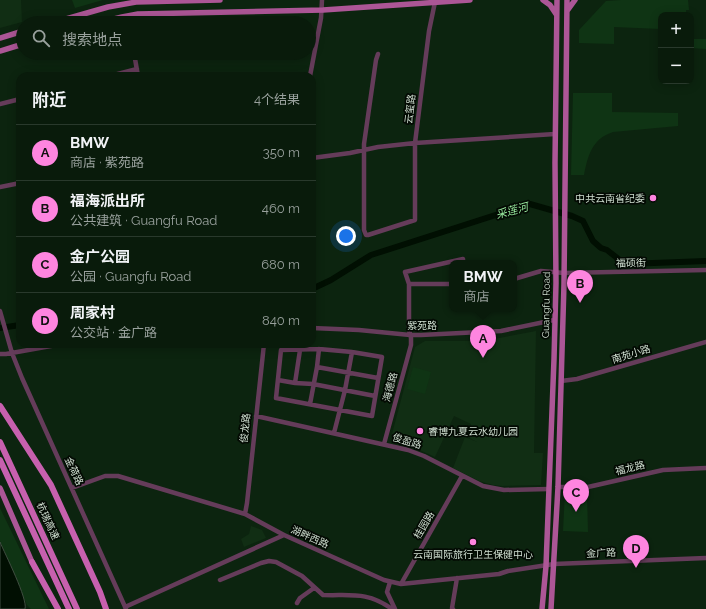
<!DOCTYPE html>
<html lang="zh">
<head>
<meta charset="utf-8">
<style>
	body { margin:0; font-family:Raleway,"Noto Sans SC",sans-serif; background:#122414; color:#f1f3f6 }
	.controls { position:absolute; right:12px; top:12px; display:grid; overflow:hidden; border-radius:8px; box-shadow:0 2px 10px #0003 }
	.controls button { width:36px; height:36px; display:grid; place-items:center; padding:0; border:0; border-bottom:1px solid #29392c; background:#091b0b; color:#f1f3f6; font:20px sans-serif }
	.you { position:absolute; left:346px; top:236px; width:14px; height:14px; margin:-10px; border:3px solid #fff; border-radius:50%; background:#1a73e8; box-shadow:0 0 0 6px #1a73e833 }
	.badge { display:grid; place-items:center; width:26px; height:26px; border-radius:50%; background:#fe85df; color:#111; font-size:13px; font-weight:700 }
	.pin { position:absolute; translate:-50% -33px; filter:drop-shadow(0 1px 2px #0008) }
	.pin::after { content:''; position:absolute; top:21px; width:14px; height:12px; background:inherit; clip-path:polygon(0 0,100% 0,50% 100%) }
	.popup { position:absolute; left:449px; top:260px; width:68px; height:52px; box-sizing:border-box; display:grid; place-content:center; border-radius:8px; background:#091b0b; filter:drop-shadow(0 1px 3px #0005); font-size:13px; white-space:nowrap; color:#99a19d }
	.popup b { font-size:15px; color:#f1f3f6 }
	.popup::after { content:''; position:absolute; left:50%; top:100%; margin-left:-8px; border:8px solid transparent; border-top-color:#091b0b }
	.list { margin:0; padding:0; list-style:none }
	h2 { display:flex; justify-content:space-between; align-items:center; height:52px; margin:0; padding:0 16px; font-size:17px }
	h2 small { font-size:13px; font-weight:400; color:#99a19d }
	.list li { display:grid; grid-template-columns:26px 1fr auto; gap:12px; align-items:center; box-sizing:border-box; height:56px; padding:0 16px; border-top:1px solid #29392c }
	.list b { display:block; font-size:15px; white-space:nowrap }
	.list p { margin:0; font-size:13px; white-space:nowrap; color:#99a19d }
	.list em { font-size:13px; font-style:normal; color:#99a19d }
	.icon { flex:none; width:22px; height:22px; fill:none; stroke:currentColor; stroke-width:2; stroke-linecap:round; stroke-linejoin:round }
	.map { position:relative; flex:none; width:706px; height:609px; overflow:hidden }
	.search { position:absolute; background:#091b0b; box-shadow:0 2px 10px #0003; left:16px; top:16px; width:300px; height:44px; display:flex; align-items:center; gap:10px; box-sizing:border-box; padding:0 14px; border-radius:22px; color:#99a19d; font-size:15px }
	.panel { position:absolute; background:#091b0b; box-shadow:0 2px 10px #0003; left:16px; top:72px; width:300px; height:276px; border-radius:12px }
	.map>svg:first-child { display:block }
	.built { fill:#112e14 }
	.green { fill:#0f3414 }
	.water { fill:#010f02; stroke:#3f4d40 }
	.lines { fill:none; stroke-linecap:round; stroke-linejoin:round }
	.river { stroke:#010f02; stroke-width:6 }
	.minor { stroke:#653c5a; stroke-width:4.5 }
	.major { stroke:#ac5696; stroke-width:5.5 }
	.highway { stroke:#c760ae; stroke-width:6 }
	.poi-dot { fill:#fe85df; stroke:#030a03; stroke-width:1.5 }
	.labels { text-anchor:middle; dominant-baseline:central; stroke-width:3.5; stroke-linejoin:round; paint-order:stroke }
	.street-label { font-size:10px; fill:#d0dfd1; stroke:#030a03 }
	.poi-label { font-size:10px; fill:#d0dfd1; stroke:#030a03; text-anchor:end }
	.water-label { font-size:11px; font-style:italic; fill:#97e89d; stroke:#030a03 }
</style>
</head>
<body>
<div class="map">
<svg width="706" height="609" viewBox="0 0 706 609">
	<rect width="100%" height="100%" fill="#0c240f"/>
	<path class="built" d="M0,0h21l1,22 -22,6z
		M536,331l-2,122h9l-2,32 -39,1 -9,-1 -14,-4 -26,-13 12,-31 12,5 -11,-6 5,-12 -17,-8 -19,41 -20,-9 -18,-6 -5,-8 23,-87 10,-6h58z
		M251,526l11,4 4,8 -22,9 -3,-8 8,-5z"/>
	<path class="green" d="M72,0h31l-28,8z
		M621,0h67l1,10h-3v5h-25v14l-47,-2v17l-35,-1v-13l27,-29z
		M691,39h15v10l-15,-1z
		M573,93h39v19l66,1v13l-65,6c-21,7 -25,23 -29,43h-13z
		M413,367l18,5 -6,22 -18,-5z
		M565,492l22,1 1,39 -25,-1z
		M0,508l49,101h-18l-4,-4 -27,-64z"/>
	<path class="water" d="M0,542c5,12 28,57 25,67h-25z"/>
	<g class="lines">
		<path class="river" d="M312,289l19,-9 40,-25 159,-51 42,12 11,5 10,20 8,7 6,2 14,11 6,3 79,-3
			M0,328l20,-3"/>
		<path class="minor" d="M129,16l1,7
			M134,53l4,23
			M378,54l-2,6 -12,84v86l2,5h2l47,-15v-77l14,-112 6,-29
			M110,76l27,-7
			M310,76l11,-58 1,-18
			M0,104l20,-5
			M312,158l38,-5 28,-6 37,-4 140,-9
			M0,187l20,-4
			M514,279l27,-8 23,2 142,-3
			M452,284h-43l-4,-12 58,-13v4
			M0,311l12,42 10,25 104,231
			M312,328l47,2 51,5h11l80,-4 53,-11
			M319,349l33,3 30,5 -10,59 -96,-18 5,-48z
			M319,349l-2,18 61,11
			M300,350l-5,33 18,1 62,12
			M0,354h6l56,-10
			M278,380l17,3
			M561,381l16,-2 129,-37
			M310,404l7,-37
			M256,416l152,34 16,6 59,30 21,4 45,-1
			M334,433l11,-43 7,-38
			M384,444l27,-99v-7l-2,-9v-45
			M558,487h30l75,-17 43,-2
			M72,488l33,-12h13l127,38 39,21 100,45 17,4 98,-10 9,-3 46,-7 152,-6
			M245,514l2,-11 17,-159
			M220,580l41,-17 8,-2 7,1 26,14 21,19c27,1 44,-4 69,14
			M390,582l-3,10 8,17
			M401,584l61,-108
			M297,603l3,-5 14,-10
			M125,607l159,-72
			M453,609l-1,-1 5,-30"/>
		<path class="major" d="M543,0l7,5 6,9
			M567,11l8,-11
			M52,23l56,-16 28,-5 84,-2
			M98,23l24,-6 16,-3 185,-4 147,-10
			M0,38l23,-7
			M0,51l23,-7
			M0,488l32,74
			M542,609l4,-43 8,-207 2,-76 -1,-120 2,-163
			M551,609l7,-122 6,-203 3,-284"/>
		<path class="highway" d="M0,406l51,79 49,107 6,17
			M0,442l77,167
			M0,460l69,149
			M32,562l26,47"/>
	</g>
	<g class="poi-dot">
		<circle cx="653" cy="198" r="4"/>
		<circle cx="420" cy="431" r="4"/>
		<circle cx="473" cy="542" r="4"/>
	</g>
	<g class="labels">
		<g class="street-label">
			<text transform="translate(410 109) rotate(-83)">云玺路</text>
			<text transform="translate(631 263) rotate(-1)">福硕街</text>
			<text transform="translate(546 305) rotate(-89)">Guangfu Road</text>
			<text x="422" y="325">紫苑路</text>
			<text transform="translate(631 354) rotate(-17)">南苑小路</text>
			<text transform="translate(390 387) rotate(-75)">海德路</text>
			<text transform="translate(245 428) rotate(-84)">俊龙路</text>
			<text transform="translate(407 441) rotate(17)">俊盈路</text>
			<text transform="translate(630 468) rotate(-14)">福龙路</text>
			<text transform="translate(74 471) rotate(65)">金荷路</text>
			<text transform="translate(48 521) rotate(65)">杭瑞高速</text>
			<text transform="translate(424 525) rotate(-60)">桂园路</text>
			<text transform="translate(310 537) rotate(24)">湖畔西路</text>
			<text transform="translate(601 553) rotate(-3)">金广路</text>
		</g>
		<g class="poi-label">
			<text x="645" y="198">中共云南省纪委</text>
			<text x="428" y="431" text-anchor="start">睿博九夏云水幼儿园</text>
			<text x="473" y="554" text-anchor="middle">云南国际旅行卫生保健中心</text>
		</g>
		<g class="water-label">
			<text transform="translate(512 211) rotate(-15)">采莲河</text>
		</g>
	</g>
</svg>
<div class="controls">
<button>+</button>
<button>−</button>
</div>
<div class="you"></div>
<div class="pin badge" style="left:483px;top:358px">A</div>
<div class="popup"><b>BMW</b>商店</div>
<div class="pin badge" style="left:580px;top:303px">B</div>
<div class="pin badge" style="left:576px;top:512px">C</div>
<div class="pin badge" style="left:636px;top:568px">D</div>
<div class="search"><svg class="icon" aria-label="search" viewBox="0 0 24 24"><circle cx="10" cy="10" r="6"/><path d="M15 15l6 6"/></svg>搜索地点</div>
<section class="panel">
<h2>附近<small>4个结果</small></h2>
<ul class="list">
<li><span class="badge">A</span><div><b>BMW</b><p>商店 · 紫苑路</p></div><em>350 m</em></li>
<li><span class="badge">B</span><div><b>福海派出所</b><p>公共建筑 · Guangfu Road</p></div><em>460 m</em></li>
<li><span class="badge">C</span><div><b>金广公园</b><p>公园 · Guangfu Road</p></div><em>680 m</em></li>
<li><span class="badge">D</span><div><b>周家村</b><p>公交站 · 金广路</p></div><em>840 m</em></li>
</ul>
</section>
</div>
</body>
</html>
